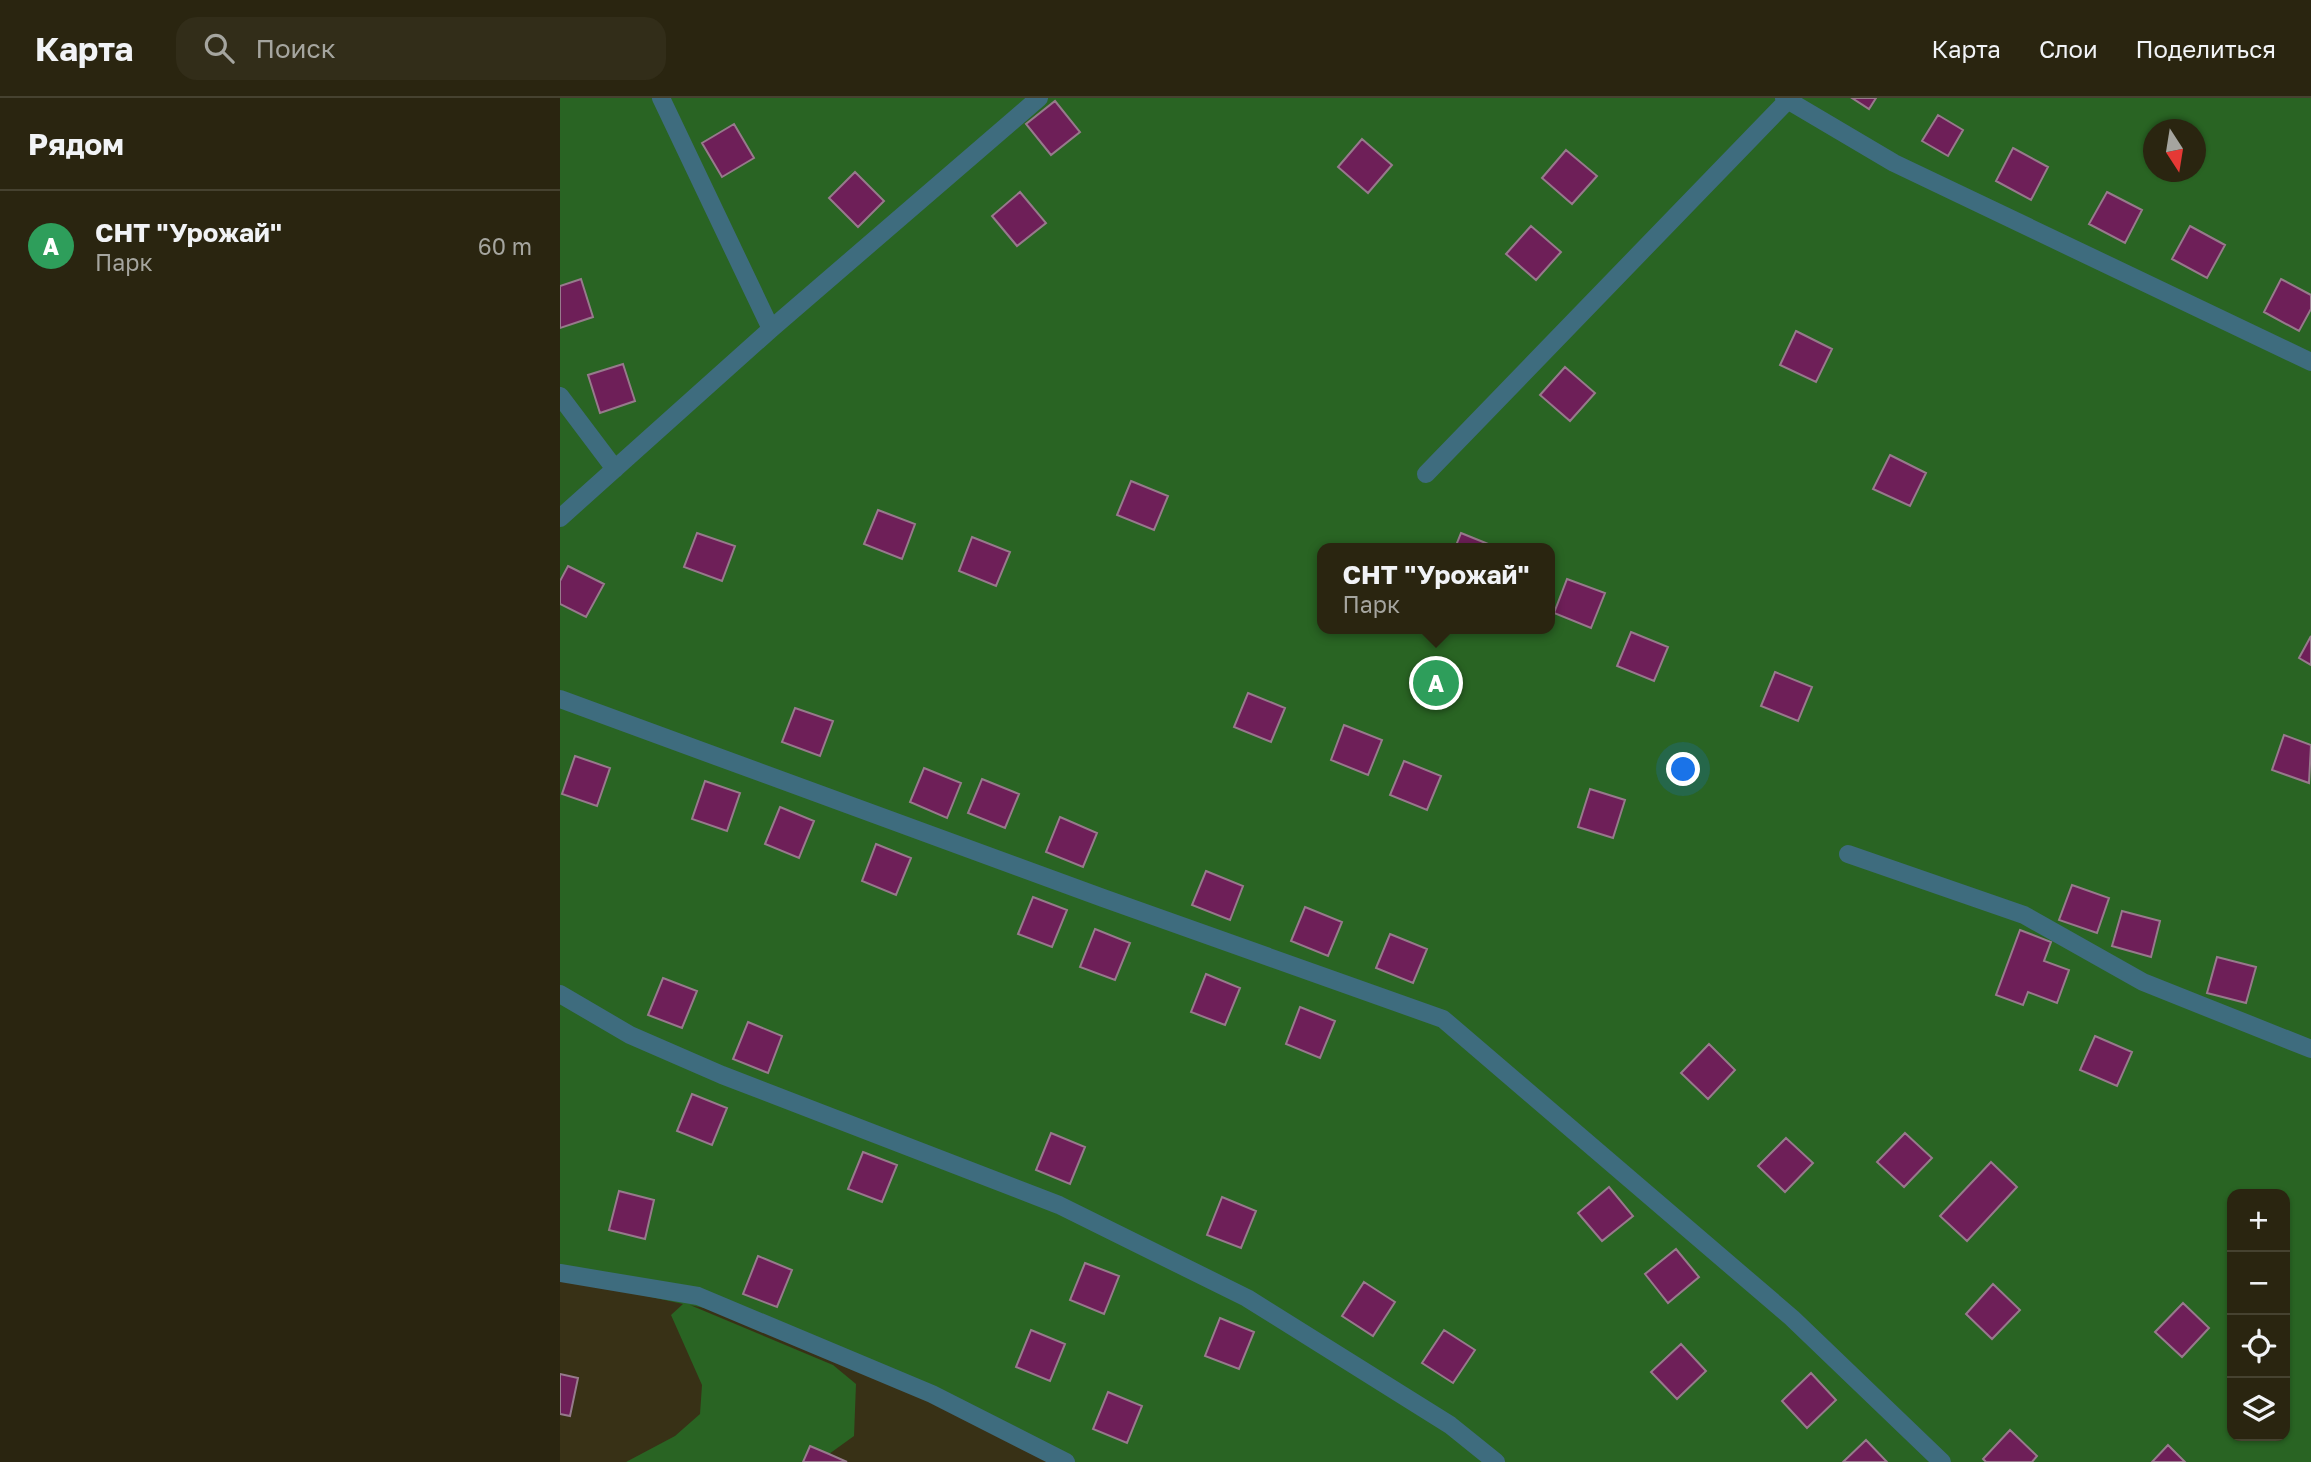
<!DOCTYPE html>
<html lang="ru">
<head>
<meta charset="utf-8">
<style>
	body { margin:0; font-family:"Golos Text",sans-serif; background:#322d19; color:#f1f3f6 }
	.controls { position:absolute; right:21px; bottom:21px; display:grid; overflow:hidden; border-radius:14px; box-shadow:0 2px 5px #0004 }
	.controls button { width:63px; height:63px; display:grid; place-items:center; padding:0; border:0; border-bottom:2px solid #464230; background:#2a2510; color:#f1f3f6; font:35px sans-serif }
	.compass { position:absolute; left:1583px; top:21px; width:63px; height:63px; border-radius:50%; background:#2a2510; box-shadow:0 2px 5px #0004; rotate:168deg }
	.you { position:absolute; left:1124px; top:672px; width:24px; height:24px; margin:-18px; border:5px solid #fff; border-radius:50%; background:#1a73e8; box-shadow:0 0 0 10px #1a73e833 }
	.badge { display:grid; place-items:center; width:46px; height:46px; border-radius:50%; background:#db2777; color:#fff; font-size:23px; font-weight:700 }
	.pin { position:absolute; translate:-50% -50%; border:4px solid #fff; box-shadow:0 2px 7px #0006 }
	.popup { position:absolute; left:757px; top:445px; width:238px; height:91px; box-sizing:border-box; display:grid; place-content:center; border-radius:14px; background:#2a2510; filter:drop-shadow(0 2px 5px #0005); font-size:23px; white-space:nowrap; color:#a5a59f }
	.popup b { font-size:26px; color:#f1f3f6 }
	.popup::after { content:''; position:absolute; left:50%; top:100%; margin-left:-14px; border:14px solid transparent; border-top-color:#2a2510 }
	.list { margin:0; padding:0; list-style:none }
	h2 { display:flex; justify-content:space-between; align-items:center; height:91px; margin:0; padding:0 28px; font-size:30px }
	h2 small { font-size:23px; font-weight:400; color:#a5a59f }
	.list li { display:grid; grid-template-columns:46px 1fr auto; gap:21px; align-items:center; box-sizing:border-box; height:112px; padding:0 28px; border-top:2px solid #464230 }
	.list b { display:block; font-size:26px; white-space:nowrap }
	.list p { margin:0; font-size:23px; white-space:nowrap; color:#a5a59f }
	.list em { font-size:23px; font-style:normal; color:#a5a59f }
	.icon { flex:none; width:38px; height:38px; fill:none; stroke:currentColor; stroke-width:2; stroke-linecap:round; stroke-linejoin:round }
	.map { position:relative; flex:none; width:1751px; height:1364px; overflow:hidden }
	header { display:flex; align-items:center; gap:42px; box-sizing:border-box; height:98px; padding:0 35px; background:#2a2510; border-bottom:2px solid #464230 }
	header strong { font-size:33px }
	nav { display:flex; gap:38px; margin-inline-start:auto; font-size:24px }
	.search { width:490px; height:63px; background:#322d19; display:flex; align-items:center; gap:18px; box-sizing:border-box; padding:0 24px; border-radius:21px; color:#a5a59f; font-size:26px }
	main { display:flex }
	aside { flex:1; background:#2a2510 }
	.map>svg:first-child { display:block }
	.green { fill:#296423; fill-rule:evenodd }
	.building { fill:#6e1f58; stroke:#977a8c; stroke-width:2 }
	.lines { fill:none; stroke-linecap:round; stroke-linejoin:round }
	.minor { stroke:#3e6c7e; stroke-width:18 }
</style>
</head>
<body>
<header>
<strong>Карта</strong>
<div class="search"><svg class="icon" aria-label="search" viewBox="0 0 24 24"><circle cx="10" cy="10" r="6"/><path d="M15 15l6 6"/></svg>Поиск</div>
<nav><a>Карта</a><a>Слои</a><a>Поделиться</a></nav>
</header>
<main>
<aside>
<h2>Рядом<small></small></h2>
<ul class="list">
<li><span class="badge" style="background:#2e9e5b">A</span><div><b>СНТ &quot;Урожай&quot;</b><p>Парк</p></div><em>60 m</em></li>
</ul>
</aside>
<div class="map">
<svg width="1751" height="1364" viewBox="0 0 1751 1364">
	<rect width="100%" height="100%" fill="#383116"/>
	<path class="green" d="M0,0h1751v1364h-1247l-316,-145 -58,-12 143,60 23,19 -2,52 -25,18 -19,-8 -7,16h-177l49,-26 25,-22 2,-29 -31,-70 12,-11 -123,-27zM1594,32h42v42h-42zM762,450h228v81h-228zM1672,1096h53v242h-53z"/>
	<path class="building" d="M1292,0h24l-7,11z
		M495,3l25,31 -29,23 -25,-31z
		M1378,17l25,15 -15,26 -26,-15z
		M174,26l20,34 -32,19 -20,-34z
		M802,41l30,26 -24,28 -30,-26z
		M1453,50l35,19 -17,33 -35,-19z
		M1006,52l31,26 -25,28 -30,-26z
		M295,74l29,29 -26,26 -29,-29z
		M460,94l26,31 -29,23 -25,-30z
		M1547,94l35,18 -17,33 -36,-19z
		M971,128l30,26 -25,28 -30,-26z
		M1630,128l35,19 -18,33 -35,-19z
		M21,181l12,38 -33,11v-42z
		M1721,181l30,16v14l-12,22 -35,-19z
		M1236,233l36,18 -16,33 -36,-17z
		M63,266l12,37 -35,12 -12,-38z
		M1005,269l30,26 -25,28 -30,-26z
		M1330,357l36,18 -16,33 -37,-17z
		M571,383l37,15 -14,34 -37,-15z
		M318,412l37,14 -13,35 -38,-15z
		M137,435l38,13 -13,35 -38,-14z
		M901,435l37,15h-43z
		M412,439l38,15 -14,34 -37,-15z
		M8,468l36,18 -18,33 -26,-13v-23z
		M1007,481l38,14 -14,35 -37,-15z
		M1071,534l37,15 -14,34 -37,-15z
		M1751,538v29l-12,-7z
		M1215,574l37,15 -14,34 -37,-15z
		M688,595l37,15 -14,34 -37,-15z
		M235,610l38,13 -13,35 -38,-14z
		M784,627l38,15 -14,35 -37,-15z
		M1724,637l27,10 -2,38 -37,-13z
		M15,658l35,12 -13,38 -35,-12z
		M844,663l37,15 -14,34 -37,-15z
		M364,670l37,15 -14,35 -37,-16z
		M422,681l37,15 -14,34 -37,-15z
		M145,683l35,12 -13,38 -35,-12z
		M1030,691l35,11 -12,38 -35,-11z
		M220,709l34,14 -15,37 -34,-14z
		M500,719l37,16 -14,34 -37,-15z
		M316,746l35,14 -15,37 -34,-14z
		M646,773l37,15 -13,34 -38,-15z
		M1512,787l37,13 -12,35 -38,-13z
		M473,799l34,13 -15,37 -34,-13z
		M745,809l37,15 -14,34 -37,-15z
		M1562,813l38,10 -9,36 -39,-11z
		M535,831l35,14 -15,37 -35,-13z
		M1460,832l31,12 -7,19 25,9 -12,33 -29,-11 -5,13 -27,-10z
		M830,836l37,15 -14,34 -37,-15z
		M1657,859l39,10 -10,36 -39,-10z
		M646,876l34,14 -15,37 -34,-13z
		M103,880l34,13 -15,37 -34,-13z
		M740,909l35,14 -15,37 -34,-14z
		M188,924l34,14 -14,37 -35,-14z
		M1535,938l37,16 -15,34 -37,-16z
		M1149,946l26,26 -27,29 -27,-26z
		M132,996l35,14 -15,37 -35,-14z
		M491,1035l34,14 -15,37 -34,-14z
		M1345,1035l27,25 -28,29 -27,-25z
		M1226,1040l27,25 -28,29 -27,-26z
		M303,1054l34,13 -15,37 -34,-13z
		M1431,1064l26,25 -50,54 -27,-25z
		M1049,1089l24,29 -31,25 -24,-28z
		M59,1093l35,9 -9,39 -36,-9z
		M662,1099l34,14 -15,37 -34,-13z
		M1116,1151l23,28 -31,26 -23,-29z
		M198,1158l34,14 -15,37 -34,-13z
		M525,1165l34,13 -15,38 -34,-14z
		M804,1184l31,20 -22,34 -31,-20z
		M1433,1186l27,26 -28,29 -26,-25z
		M1623,1205l26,25 -27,29 -27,-25z
		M660,1220l34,14 -15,37 -34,-13z
		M471,1232l34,14 -15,37 -34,-14z
		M884,1232l31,20 -22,33 -31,-20z
		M1121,1246l25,27 -29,28 -26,-27z
		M1251,1275l25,27 -29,28 -25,-27z
		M0,1276l18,4 -8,38 -10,-2z
		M548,1294l34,14 -15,37 -34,-14z
		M1450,1332l27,26 -5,6h-46l-3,-3z
		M1306,1342l21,22h-44z
		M1608,1347l17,17h-33z
		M250,1348l19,8 18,8h-44z"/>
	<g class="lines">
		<path class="minor" d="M101,0l110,231
			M1224,0l110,65 417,199
			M0,298l55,73
			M866,376l362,-374
			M0,420l211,-189 268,-231
			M0,601l543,199 340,121 349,299 150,144
			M1288,756l176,61 119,67 168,67
			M0,896l70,41 92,40 337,130 188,93 203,127 46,37
			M0,1175l138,23 234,98 134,68"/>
	</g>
</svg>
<div class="controls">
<button>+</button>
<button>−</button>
<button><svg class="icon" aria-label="locate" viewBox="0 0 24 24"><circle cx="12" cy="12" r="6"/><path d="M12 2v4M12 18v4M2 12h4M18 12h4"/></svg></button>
<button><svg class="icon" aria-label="layers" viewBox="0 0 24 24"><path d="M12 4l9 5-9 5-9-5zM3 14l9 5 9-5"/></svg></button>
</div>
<svg class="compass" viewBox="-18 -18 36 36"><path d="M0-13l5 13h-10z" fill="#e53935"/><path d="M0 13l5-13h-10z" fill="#a5a59f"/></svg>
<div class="you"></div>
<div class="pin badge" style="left:876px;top:585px;background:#2e9e5b">A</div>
<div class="popup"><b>СНТ &quot;Урожай&quot;</b>Парк</div>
</div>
</main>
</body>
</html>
